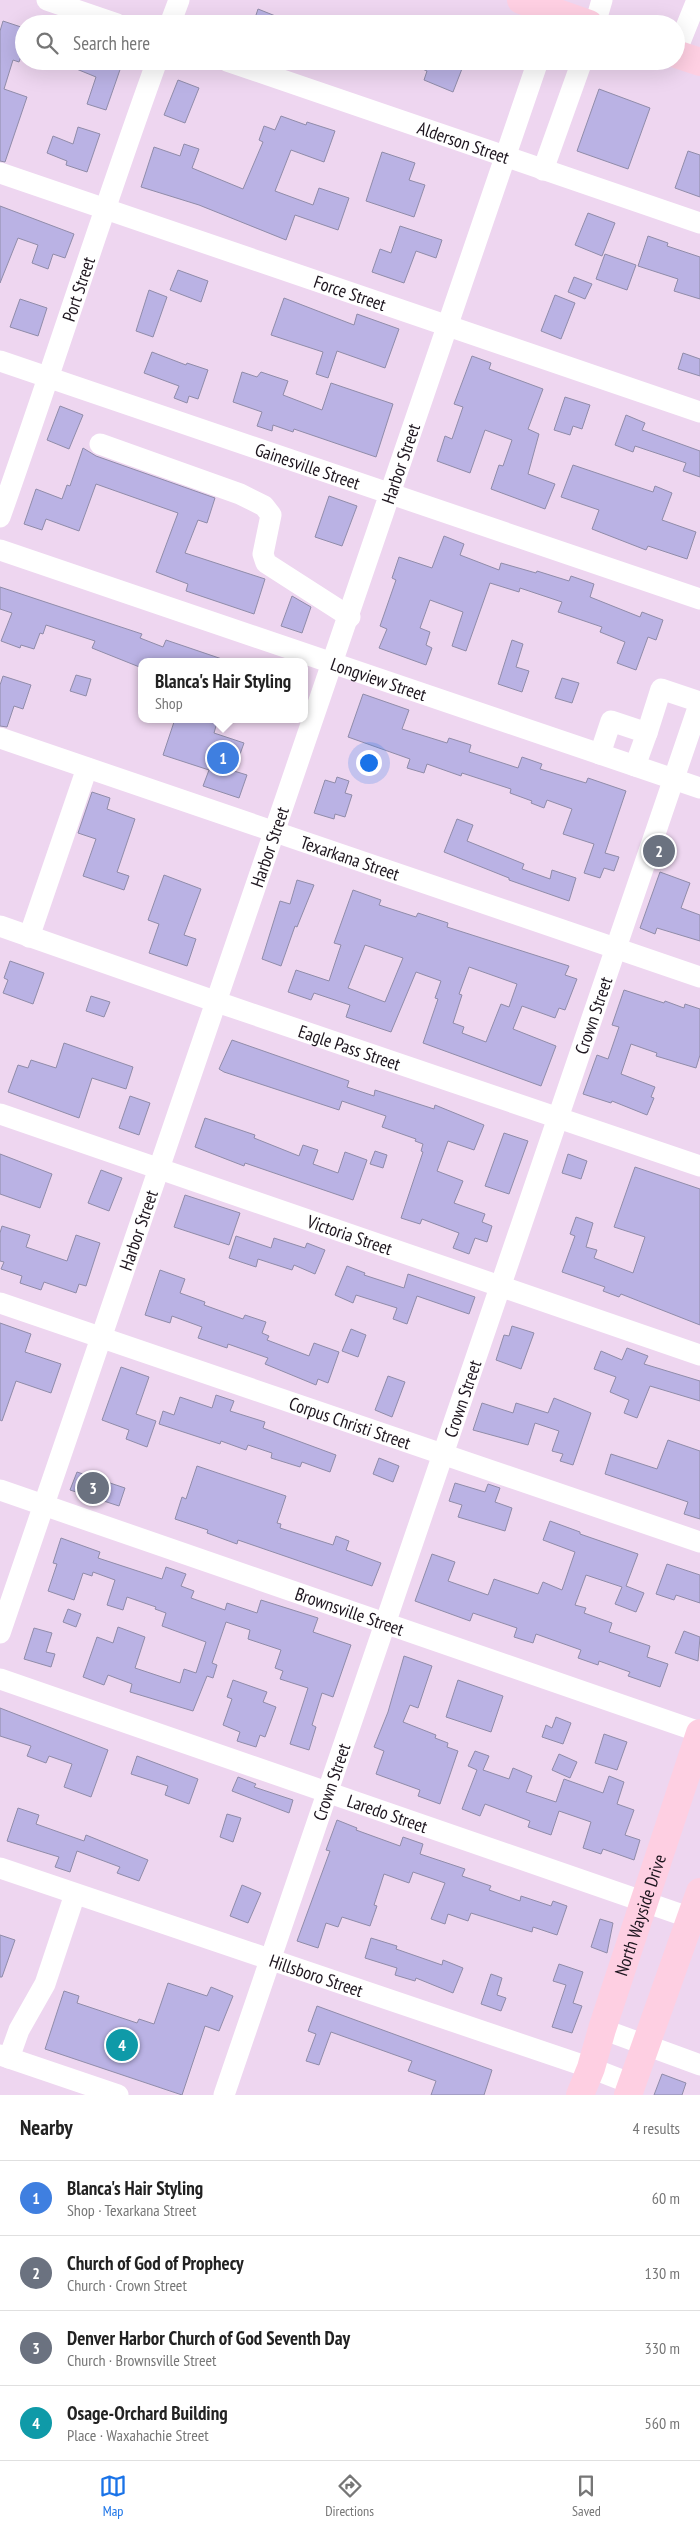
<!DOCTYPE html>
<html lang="en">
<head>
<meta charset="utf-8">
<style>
	body { margin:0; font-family:"PT Sans Narrow",sans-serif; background:#f2f2f2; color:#222 }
	.you { position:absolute; left:368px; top:762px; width:18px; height:18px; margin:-12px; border:4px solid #fff; border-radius:50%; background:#1a73e8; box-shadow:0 0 0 8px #1a73e833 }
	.badge { display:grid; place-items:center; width:32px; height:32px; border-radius:50%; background:#1a73e8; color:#fff; font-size:16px; font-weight:700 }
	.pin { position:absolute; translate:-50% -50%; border:2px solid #fff; box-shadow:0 1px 5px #0006 }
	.popup { position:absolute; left:138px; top:658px; width:170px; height:65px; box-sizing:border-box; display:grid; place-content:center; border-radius:10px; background:#fff; filter:drop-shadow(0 1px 4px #0005); font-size:16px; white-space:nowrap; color:#767676 }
	.popup b { font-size:19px; color:#222 }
	.popup::after { content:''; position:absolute; left:50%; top:100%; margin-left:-10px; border:10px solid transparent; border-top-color:#fff }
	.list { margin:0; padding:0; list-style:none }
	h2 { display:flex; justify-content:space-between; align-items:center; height:65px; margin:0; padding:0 20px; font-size:21px }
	h2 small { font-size:16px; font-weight:400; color:#767676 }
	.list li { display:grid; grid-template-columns:32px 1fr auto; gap:15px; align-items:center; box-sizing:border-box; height:75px; padding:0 20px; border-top:1px solid #e0e0e0 }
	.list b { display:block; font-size:19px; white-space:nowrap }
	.list p { margin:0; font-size:16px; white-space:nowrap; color:#767676 }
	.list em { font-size:16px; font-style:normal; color:#767676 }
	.icon { flex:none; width:28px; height:28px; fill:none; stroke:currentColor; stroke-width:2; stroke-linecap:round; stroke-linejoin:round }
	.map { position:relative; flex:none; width:700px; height:2095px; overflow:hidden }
	.search { position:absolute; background:#fff; box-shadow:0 5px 20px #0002; left:15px; right:15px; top:15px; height:55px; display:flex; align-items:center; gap:12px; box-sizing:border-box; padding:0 18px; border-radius:28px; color:#767676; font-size:19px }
	.sheet { height:365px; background:#fff }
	nav { display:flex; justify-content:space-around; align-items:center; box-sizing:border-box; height:70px; border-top:1px solid #e0e0e0; background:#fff; font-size:14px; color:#767676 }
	nav a { display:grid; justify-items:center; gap:2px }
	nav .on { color:#1a73e8 }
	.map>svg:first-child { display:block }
	.building { fill:#bab2e4; stroke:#908ca9; fill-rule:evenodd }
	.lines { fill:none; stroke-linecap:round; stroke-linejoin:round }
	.minor { stroke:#fff; stroke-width:21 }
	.major { stroke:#fecfe2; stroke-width:28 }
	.labels { text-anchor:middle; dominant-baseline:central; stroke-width:5; stroke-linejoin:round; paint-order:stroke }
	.street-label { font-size:18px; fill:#1d151e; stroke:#fbe3fe }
</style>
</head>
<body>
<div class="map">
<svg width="700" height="2095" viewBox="0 0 700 2095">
	<rect width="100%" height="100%" fill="#eed6f0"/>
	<path class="building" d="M258,9l35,14v1h-40z
		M3,21l21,7v20l-5,14 -6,-2 -9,29 23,8 -22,65 -5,-1v-130z
		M57,61h66l-17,49 -19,-6 9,-27z
		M404,61h61l-12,31 -29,-12 3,-9z
		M178,80l21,8 -14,35 -21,-8z
		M599,89l51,19 -22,61 -51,-18z
		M281,116l25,9 1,-3 28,9 -11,31 -33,-12 -16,41 38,14 6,-17 30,10 -11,32 -43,-15 -9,25 -87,-35 -58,-18 13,-40 26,9 4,-12 15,5 -7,19 51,21 20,-47 -4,-2 5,-14 11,4z
		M78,127l22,7 -13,38 -21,-7 1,-4 -20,-8 6,-17 20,8z
		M688,151l12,4v42l-25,-9z
		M382,152l33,11 -6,17 16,5 -11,32 -48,-16z
		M0,206l74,28 -9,24 -12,-4 -5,15 -16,-6 6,-18 -20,-7 -18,45z
		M588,213l27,10 -13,33 -27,-11z
		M400,226l42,14 -6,18 -20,-7 -12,32 -32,-11 8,-23 11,4z
		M648,236l20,7 -1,3 33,11v42l-26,-8 4,-12 -40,-13z
		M605,254l31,11 -9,25 -31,-11z
		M178,270l30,11 -7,21 -31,-12z
		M574,277l18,7 -7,15 -17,-7z
		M149,290l18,7 -14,40 -17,-6z
		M555,295l20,8 -14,36 -20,-8z
		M284,298l70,27 3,-11 42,15 -14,39 -48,-17 -9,27 -12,-4 7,-22 -52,-17z
		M20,299l27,9 -9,28 -28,-9z
		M152,352l34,13 1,-2 21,7 -10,29 -9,-3 -2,7 -13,-5 5,-12 -35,-13z
		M683,353l17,6v17l-22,-7z
		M472,356l19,7 -2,6 54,20 -15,40 11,5 -11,40 27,10 -10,25 -54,-20 8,-24 4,1 9,-26 -27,-10 -15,43 -33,-12 8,-25 7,3 11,-32 -9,-3z
		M242,372l15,5 4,-5 27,9 -5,14 39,15 9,-27 62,21 -17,53 -82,-28 -1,3 -20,-7 -1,6 -15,-5 5,-14 -29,-10z
		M565,397l25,8 -8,24 -9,-3 -3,9 -16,-5z
		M60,406l23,9 -14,34 -22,-9z
		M626,415l19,8 -3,7 58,21v26l-17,-6 3,-8 -51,-17 -2,6 -18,-7z
		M83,448l13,8 119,42 -8,25 -9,-3 -13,33 80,26 -11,35 -68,-23 2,-7 -32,-12 22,-59 -82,-29 -17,47 -33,-12 -4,11 -18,-6 12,-35 26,10 5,-14 3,1z
		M573,465l80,27 2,-6 17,7 -10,27 34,12 -9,27 -39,-13 -2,4 -54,-21 7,-19 -38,-13z
		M329,496l28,10 -15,40 -27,-9z
		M444,536l20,8 -4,11 39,15 2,-7 35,10 1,-2 32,10 2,-5 23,8 -4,13 50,20 2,-5 21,8 -7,20 -8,-3 -12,33 -19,-7 8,-21 -25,-10 2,-5 -44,-15 4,-10 -42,-14 -1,4 -29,-9 -24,68 -14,-5 11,-34 -33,-12 -10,28 10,4 -4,13 6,3 -6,17 -47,-17 8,-19 -7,-3 16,-46 -4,-2 7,-21 33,11z
		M0,587l142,47 -2,4 23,9 3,-7 56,19 -1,3h-79v6l-50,-20 3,-7 -49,-16 -3,9 -3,-1 -6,16 -13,-4 -1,3 -19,-7 11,-28 -12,-4z
		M292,596l19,11 -9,26 -21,-7z
		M512,640l11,4 -7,23 13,4 -7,21 -24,-8z
		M76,675l15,4 -5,17 -16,-5z
		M3,676l28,9 -8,24 -9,-3 -7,21 -7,-1v-41z
		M562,678l17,5 -7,20 -17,-5z
		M363,694l46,16 -7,19 45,14 2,-5 22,7 -2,7 49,16 4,-11 20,7 -2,5 46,14 2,-5 38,13 -21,62 14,4 -5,14 -10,-3 -4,10 -16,-5 10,-29 -31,-10 9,-25 -25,-9 -3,8 -13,-5 1,-2 -22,-8 1,-4 -49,-16 -1,3 -34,-12 -3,9 -17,-5 3,-9 -62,-22z
		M175,719h43l-4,14 30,10 -10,28 13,4 -8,23 -36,-12 6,-16 -46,-15z
		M337,777l12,4 -4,12 7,2 -7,22 -10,-3 -1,5 -20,-6 11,-33 10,3z
		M92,792l18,6 -3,11 28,10 -18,53 12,4 -5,14 -41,-14 13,-37 -18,-6z
		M457,819l16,6 -6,16 57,23 -2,5 28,10 2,-9 24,8 -7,23 -60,-21v-2l-65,-26z
		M660,872l30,11 -9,25 19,7v26l-43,-13 -2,6 -15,-6z
		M164,875l37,14 -17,46 12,4 -9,27 -38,-13 10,-29 -11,-4z
		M297,880l17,5 -17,42 -2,-1 -14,40 -19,-7 18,-58 10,3z
		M353,890l28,10 -2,5 37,12 2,-4 30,10 -1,4 122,39 -4,9 12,4 -12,31 -6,-2 -4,10 -33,-12 -9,23 43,17 -15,40 -118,-43 15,-44 -3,-1 6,-17 -25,-9 -25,60 -45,-15 4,-12 -36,-12 -3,7 -23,-8 8,-22 33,11 12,-36 -7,-2zM365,945l38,13 -18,44 -37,-14zM469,967l48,17 -8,23 -8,-3 -15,38 -24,-9 2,-6 -11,-4 9,-28 -3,-1z
		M10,961l34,12 -11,31 -30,-11 5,-13 -4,-2z
		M624,990l40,13 1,-2 19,7 1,-4 15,5v46l-4,13 -40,-12 1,-3 -26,-9 -10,30 34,13 -4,10 3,1 -7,17 -35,-14 -1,2 -28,-9 14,-39 11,4 11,-32 -7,-2z
		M91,996l19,6 -6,15 -18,-6z
		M232,1040l117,41 -2,6 27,9 1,-6 59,19 1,-4 49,20 -10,25 -26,-9 -11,30 26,10 -9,22 31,11 -3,8 10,4 -5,16 -12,-4 -6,16 -16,-6 6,-15 -37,-14 -2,5 -19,-6 22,-66 -2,-1 2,-7 -8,-3 1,-2 -34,-12 4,-11 -44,-15 -3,9 -115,-38 -5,-3z
		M64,1043l69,24 -7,22 -34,-11 -13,40 -71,-26 10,-27 10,3 3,-8 25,8z
		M130,1096l20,7 -11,32 -20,-7z
		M205,1118l50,17 -1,3 45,18 4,-11 15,5 -5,14 25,9 7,-21 22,8 -14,40 -108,-37 -1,3 -49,-19z
		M504,1133l24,8 -19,53 -24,-8z
		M375,1151l12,4 -4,13 -13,-4z
		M0,1154l52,20 -12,34 -40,-14z
		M568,1154l19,7 -6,18 -19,-6z
		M635,1167l65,22v136l-79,-31 -2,3 -16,-6 2,-4 -43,-15 13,-36 -5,-2 6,-17 17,6 -7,24 11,3 -3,8 39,15 12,-36 -31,-10z
		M101,1170l21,8 -13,33 -21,-8z
		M185,1195l55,18 -11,32 -55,-18z
		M2,1226l28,9 -4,12 41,14 9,-26 24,8 -14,43 -7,-2 -3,9 -32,-11 -3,8 -21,-7 2,-7 -21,-7 3,-7 -4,-1v-28z
		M236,1236l35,12 3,-10 31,10 2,-5 18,7 -10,24 -21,-9 -2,5 -34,-11 -2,8 -27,-9z
		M347,1266l18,7 -1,2 40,13 4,-14 67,23 -6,17 -52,-18 -10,28 -14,-5 4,-11 -41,-13 -3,8 -18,-8z
		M160,1270l25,9 -5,14 25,9 -1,3 39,14 2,-4 21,7 -4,11 7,3 -2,4 42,16 5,-13 25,9 -11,31 -10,-4 -2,6 -51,-21 3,-6 -40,-14 -1,4 -29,-10 4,-11 -30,-11 -2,7 -25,-8z
		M0,1323l31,11 -6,18 36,12 -10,29 -35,-12 -14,40 -2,-1z
		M512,1326l22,7 -13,36 -25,-9 8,-25 5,1z
		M351,1329l15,6 -8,22 -16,-6z
		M627,1348l21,8 -4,8 56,17v20l-50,-15 -13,32 -13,-5 5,-13 -19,-8 6,-15 -22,-8 7,-18 21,9z
		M121,1367l28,10 -13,37 20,7 -9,26 -21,-8 3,-9 -27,-10z
		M388,1376l17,6 -13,35 -17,-7z
		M216,1395l18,6 -4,10 35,11 -2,6 73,27 -6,17 -28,-10 -2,5 -29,-9 1,-5 -24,-8 -2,5 -25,-9 -1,3 -61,-20 4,-13 11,4 6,-18 32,11z
		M554,1398l37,15 -18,52 -13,-4 3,-7 -11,-3 7,-20 -24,-8 -7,22 -55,-15 9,-27 31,10 3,-10 32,10z
		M668,1440l32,11v68l-16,-5 4,-12 -83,-28 6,-20 46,15z
		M379,1458l20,8 -6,16 -20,-8z
		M197,1466l89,30 -9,27 4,1 -1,4 53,17 3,-9 13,5 -3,9 35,13 -9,23 -134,-46 -1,4 -30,-11 1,-3 -33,-11 7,-22 4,2z
		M77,1472l48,16 -6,18 -49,-16z
		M455,1483l30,9 3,-8 12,4 -5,14 17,6 -7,23 -47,-14 4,-12 -13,-4z
		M550,1521l30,11v2l58,20 -12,32 18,7 -8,19 -21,-8 7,-17 -36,-12 -11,30 11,3 -2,5 28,10 -3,9 41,14 -3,11 21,7 -8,23 -32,-11 2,-4 -31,-11 -1,4 -20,-7 3,-8 -45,-16 -3,9 -19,-6 3,-9 -44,-15 -3,8 -55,-20 17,-47 23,8 -7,19 40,14 6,-16 44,15 5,-12 19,8 13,-38 -32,-12z
		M61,1538l39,14 -2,6 64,21 4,-12 20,7 -5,12 13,5 -3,7 34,12 2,-7 30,10 4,-13 57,18 -5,14 38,13 -18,52 -11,-4 -10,32 4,2 -7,23 -19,-6 18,-56 -28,-9 3,-8 -8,-3 6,-18 -33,-11 2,-9 -24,-8 -14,41 5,2 -4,13 -6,-2 -14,35 -63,-19 2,-8 -24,-9 -4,10 -21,-8 14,-40 16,6 5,-16 27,10 -10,31 45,15 4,-14 12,4 10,-31 -44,-16 4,-13 -11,-4 1,-2 -29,-10 -4,13 -16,-5 8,-25 -22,-8 -1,4 -9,-3 -9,27 -26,-9 9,-27 -4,-1z
		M667,1564l33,11v28l-24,-8 -2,5 -18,-6z
		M68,1609l13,5 -5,13 -13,-5z
		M34,1628l18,5 -6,19 9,2 -4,13 -27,-8z
		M684,1631l16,6 -2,24 -23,-8z
		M404,1656l28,10 -14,42 -8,-3 -7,17 33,13 -1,3 13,5 -1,4 11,4 -18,53 -22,-8 2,-6 -44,-16 8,-23 -10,-4 14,-35z
		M233,1680l34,12 -4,10 13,5 -11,30 -5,-2 -4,12 -19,-6 3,-9 -17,-7 9,-26 -5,-2z
		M458,1680l45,16 -12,36 -45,-15z
		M0,1708l108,42 -17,47 -27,-10 8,-23 -23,-8 -3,7 -19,-7 4,-10 -31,-10z
		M556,1717l15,6 -8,21 -21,-7 4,-12 6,3z
		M604,1734l23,8 -10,28 -22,-7z
		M475,1751l14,5 -6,14 26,9 4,-11 19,8 -6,16 30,10 8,-23 39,14 6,-17 15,6 -7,22 17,6 -9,25 15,5 -6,20 -31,-11 -2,5 -18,-6 8,-26 -32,-11 -8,24 -23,-8 2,-6 -45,-17 -5,12 -18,-7 15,-39 -9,-4z
		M559,1754l18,8 -7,16 -18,-8z
		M137,1756l61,23 -9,25 -24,-9 3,-9 -37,-12z
		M238,1777l18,7 -2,3 39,13 -4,13 -57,-22z
		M18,1808l21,7 -3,9 48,17 2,-6 62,25 -9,21 -22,-8 3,-6 -43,-16 -7,21 -15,-5 4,-10 -52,-16z
		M227,1814l14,4 -8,24 -13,-5z
		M337,1820l20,8 -1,2 44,16 3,-9 20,7 -3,10 45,15 -3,7 29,10 -2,4 31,11 1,-5 30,10 2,-5 14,5 -10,29 -24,-8 -1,5 -61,-19 -3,8 -20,-7 -3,10 -14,-5 14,-36 -32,-11 -4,11 -25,-9 -10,31 3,1 -7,20 -28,-9 -4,10 -12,-4 -8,25 -21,-7 33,-90 -4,-1z
		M242,1885l19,8 -13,30 -18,-7z
		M600,1919l13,4 -6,30 -16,-6z
		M0,1935l15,5 -13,37h-2z
		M371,1938l26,8 -1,3 46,16 1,-5 20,8 -10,25 -37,-15 -1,3 -20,-6 2,-7 -32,-10z
		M559,1964l24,8 -10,31 9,3 -10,27 -20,-6 14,-42 -13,-4z
		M491,1974l11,4 -5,17 9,3 -5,13 -20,-7z
		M168,1983l39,13 4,-9 22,9 -14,35 -14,-5 -23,69 -137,-46 19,-58 15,5 -2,7 60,20 2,-4 15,5z
		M317,2006l175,64 -8,25h-53l5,-14 -28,-10 4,-10 -81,-29 -12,33 -13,-4 10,-27 -8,-3z
		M662,2074l24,9 -4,12h-28z"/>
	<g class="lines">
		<g class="minor">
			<path d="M47,0l70,24"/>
			<path d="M170,24l9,-24"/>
			<path d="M595,24l7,-24"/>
			<path d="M676,52l21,-52"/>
			<path id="s1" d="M227,61l473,162"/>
			<path d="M543,170l39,-109"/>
			<path id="s2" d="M0,173l700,239"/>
			<path id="s3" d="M0,361l700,238"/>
			<path d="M100,444l140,50 24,12 7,9 -8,39 3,9 84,54"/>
			<path id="s4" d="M0,517c54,-152 102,-305 157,-456"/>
			<path id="s5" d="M0,550l700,238"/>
			<path d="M647,733l14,-44 39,13"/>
			<path id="s6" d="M0,738l700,239"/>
			<path d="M600,754l11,-33 36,12 -12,33"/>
			<path id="s7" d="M0,926l217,76 483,164"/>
			<path d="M29,937l58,-169"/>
			<path id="s8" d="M0,1114l700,241"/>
			<path id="s9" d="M0,1303l700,239"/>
			<path id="s10" d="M0,1490l700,242"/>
			<path id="s11" d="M0,1633l538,-1572"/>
			<path id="s12" d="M0,1679l691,239"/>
			<path id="s13" d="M0,1868l591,200 41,16"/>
			<path d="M602,2029l98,36"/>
			<path d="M0,2055l118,40"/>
			<path d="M9,2058l10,-28 26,-46 30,-90"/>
			<path id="s14" d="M224,2095l476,-1393"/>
		</g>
		<g class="major">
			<path d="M521,0l68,24"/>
			<path d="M676,54l24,8"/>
			<path id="s15" d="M580,2095l11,-27 11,-39 98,-296"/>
			<path d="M628,2095l72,-203"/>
		</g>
	</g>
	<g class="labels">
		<g class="street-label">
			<text stroke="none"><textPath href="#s1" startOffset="250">Alderson Street</textPath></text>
			<text stroke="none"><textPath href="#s4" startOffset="241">Port Street</textPath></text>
			<text stroke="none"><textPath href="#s2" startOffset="370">Force Street</textPath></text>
			<text stroke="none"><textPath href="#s11" startOffset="1236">Harbor Street</textPath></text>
			<text stroke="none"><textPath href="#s3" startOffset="325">Gainesville Street</textPath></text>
			<text stroke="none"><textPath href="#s5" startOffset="400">Longview Street</textPath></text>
			<text stroke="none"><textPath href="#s11" startOffset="831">Harbor Street</textPath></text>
			<text stroke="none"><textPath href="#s6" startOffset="370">Texarkana Street</textPath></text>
			<text stroke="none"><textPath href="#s14" startOffset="1141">Crown Street</textPath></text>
			<text stroke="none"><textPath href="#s7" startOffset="370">Eagle Pass Street</textPath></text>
			<text stroke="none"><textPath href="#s11" startOffset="426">Harbor Street</textPath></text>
			<text stroke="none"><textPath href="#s8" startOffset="370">Victoria Street</textPath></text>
			<text stroke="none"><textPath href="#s14" startOffset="736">Crown Street</textPath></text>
			<text stroke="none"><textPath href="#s9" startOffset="370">Corpus Christi Street</textPath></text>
			<text stroke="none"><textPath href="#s10" startOffset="370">Brownsville Street</textPath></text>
			<text stroke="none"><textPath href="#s14" startOffset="331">Crown Street</textPath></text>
			<text stroke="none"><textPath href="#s12" startOffset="410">Laredo Street</textPath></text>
			<text stroke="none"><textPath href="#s15" startOffset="190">North Wayside Drive</textPath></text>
			<text stroke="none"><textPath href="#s13" startOffset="334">Hillsboro Street</textPath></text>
		</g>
	</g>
</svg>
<div class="you"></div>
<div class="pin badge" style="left:223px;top:758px;background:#3f7fe0">1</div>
<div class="popup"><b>Blanca's Hair Styling</b>Shop</div>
<div class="pin badge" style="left:659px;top:851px;background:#6b7280">2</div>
<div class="pin badge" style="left:93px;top:1488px;background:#6b7280">3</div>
<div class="pin badge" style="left:122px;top:2045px;background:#0f9aa8">4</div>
<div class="search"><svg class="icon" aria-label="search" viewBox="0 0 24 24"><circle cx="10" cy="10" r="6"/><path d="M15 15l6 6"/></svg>Search here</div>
</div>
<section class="sheet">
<h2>Nearby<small>4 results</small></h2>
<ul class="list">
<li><span class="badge" style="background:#3f7fe0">1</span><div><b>Blanca's Hair Styling</b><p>Shop · Texarkana Street</p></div><em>60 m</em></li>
<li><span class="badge" style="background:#6b7280">2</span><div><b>Church of God of Prophecy</b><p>Church · Crown Street</p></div><em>130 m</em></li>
<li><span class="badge" style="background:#6b7280">3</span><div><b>Denver Harbor Church of God Seventh Day</b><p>Church · Brownsville Street</p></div><em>330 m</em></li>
<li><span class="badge" style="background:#0f9aa8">4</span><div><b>Osage-Orchard Building</b><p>Place · Waxahachie Street</p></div><em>560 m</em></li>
</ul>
</section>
<nav>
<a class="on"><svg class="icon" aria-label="map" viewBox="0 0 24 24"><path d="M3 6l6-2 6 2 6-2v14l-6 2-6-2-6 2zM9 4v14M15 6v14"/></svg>Map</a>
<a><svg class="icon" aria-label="directions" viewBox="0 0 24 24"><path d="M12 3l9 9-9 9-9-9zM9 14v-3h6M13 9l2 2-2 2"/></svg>Directions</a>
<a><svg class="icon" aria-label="saved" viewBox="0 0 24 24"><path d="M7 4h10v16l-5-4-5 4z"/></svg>Saved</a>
</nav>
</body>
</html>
